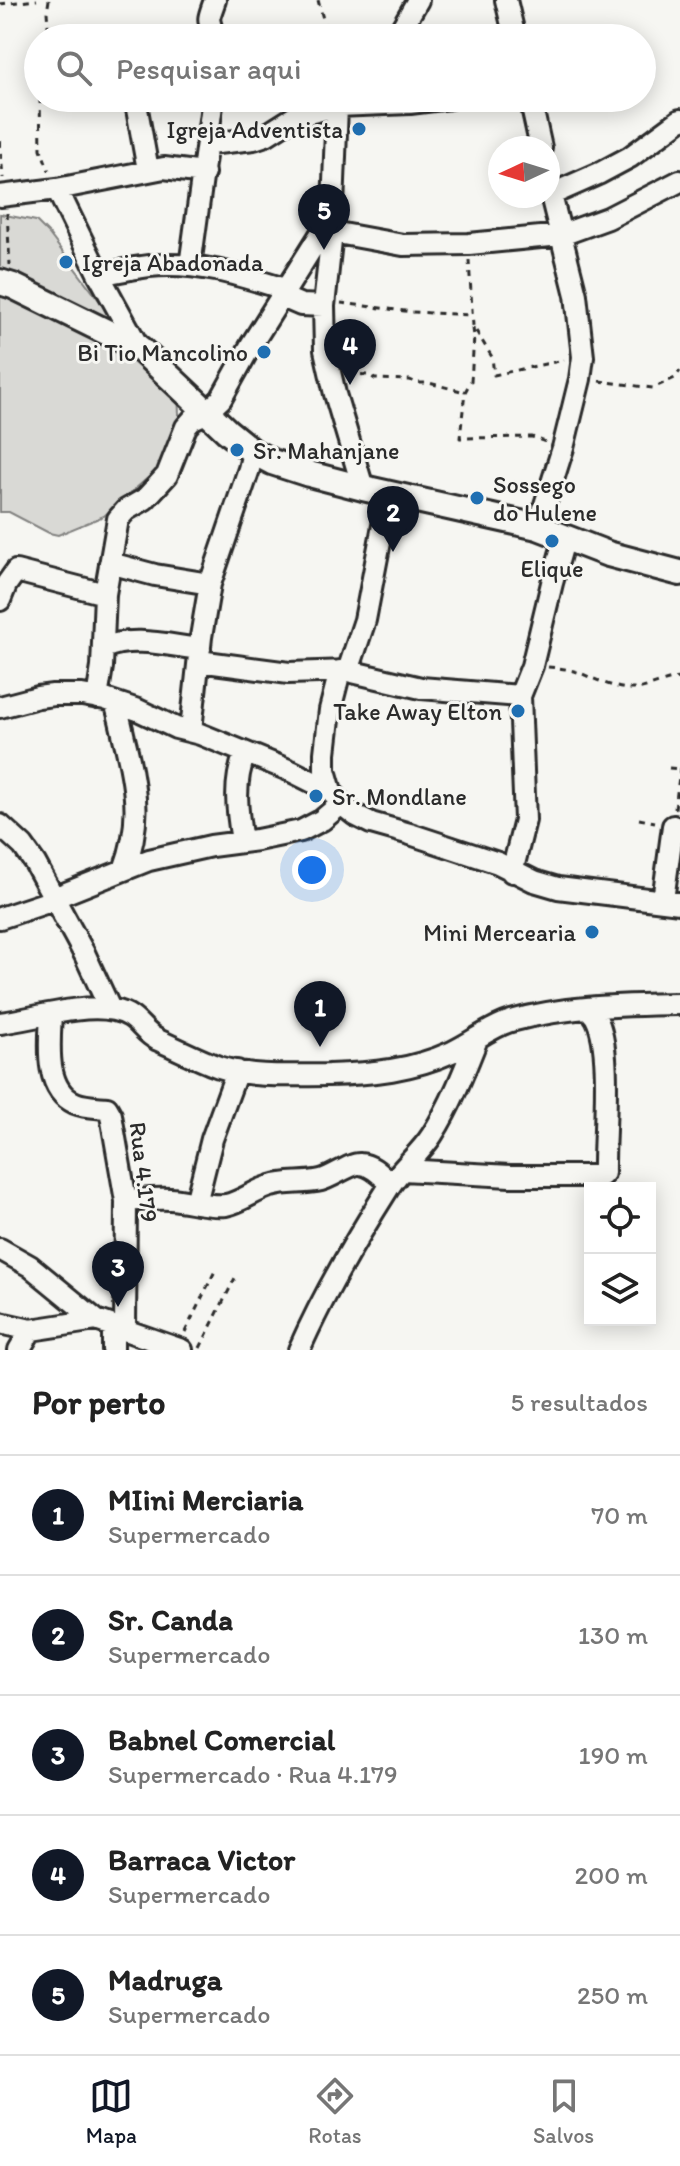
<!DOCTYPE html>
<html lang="pt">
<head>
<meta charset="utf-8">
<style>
	body { margin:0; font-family:Itim,sans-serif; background:#f6f6f6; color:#222 }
	.controls { position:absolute; right:24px; bottom:24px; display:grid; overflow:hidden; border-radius:0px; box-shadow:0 4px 20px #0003 }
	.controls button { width:72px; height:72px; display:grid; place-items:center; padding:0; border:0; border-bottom:2px solid #e0e0e0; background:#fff; color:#222; font:40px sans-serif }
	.compass { position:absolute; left:488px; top:136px; width:72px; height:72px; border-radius:50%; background:#fff; box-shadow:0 4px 20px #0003; rotate:266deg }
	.you { position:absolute; left:312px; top:870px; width:28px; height:28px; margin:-20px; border:6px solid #fff; border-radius:50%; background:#1a73e8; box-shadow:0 0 0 12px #1a73e833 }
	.badge { display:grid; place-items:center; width:52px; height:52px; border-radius:50%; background:#111827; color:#fff; font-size:26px; font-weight:700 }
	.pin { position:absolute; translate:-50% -66px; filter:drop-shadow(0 2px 4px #0008) }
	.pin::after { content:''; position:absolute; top:42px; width:28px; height:24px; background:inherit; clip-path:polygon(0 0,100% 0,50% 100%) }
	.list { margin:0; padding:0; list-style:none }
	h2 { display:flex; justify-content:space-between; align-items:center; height:104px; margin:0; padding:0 32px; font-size:34px }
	h2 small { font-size:26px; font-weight:400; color:#767676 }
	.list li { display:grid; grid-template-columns:52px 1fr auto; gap:24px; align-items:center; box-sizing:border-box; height:120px; padding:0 32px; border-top:2px solid #e0e0e0 }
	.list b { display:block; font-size:30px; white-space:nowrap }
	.list p { margin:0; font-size:26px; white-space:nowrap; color:#767676 }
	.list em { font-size:26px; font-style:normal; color:#767676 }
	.icon { flex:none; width:44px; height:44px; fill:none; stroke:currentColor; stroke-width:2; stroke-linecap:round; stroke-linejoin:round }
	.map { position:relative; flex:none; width:680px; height:1350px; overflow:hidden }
	.search { position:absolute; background:#fff; box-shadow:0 4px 20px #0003; left:24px; right:24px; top:24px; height:88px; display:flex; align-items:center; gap:20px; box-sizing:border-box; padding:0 28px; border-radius:44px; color:#767676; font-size:30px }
	.sheet { height:704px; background:#fff }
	nav { display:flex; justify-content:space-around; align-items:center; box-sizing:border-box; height:112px; border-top:2px solid #e0e0e0; background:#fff; font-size:22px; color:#767676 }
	nav a { display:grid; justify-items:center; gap:4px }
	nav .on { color:#111827 }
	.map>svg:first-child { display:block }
	.green { fill:#d9d9d5; stroke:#828280; stroke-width:2 }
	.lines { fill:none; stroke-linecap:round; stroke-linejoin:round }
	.minor-casing { stroke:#2b2b2b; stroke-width:26 }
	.tertiary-casing { stroke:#2b2b2b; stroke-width:30 }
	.path { stroke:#2b2b2b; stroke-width:3; stroke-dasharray:6 6; stroke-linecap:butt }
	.minor { stroke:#f6f6f2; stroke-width:20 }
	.tertiary { stroke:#f6f6f2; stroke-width:24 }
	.poi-dot { fill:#1f6fb2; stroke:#f6f6f2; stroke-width:3 }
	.labels { text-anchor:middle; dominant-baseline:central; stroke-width:6; stroke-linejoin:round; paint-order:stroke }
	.poi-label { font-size:24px; fill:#2b2b2b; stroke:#f6f6f2; text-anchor:end }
	.street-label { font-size:24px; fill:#2b2b2b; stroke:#f6f6f2 }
</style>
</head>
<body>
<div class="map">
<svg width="680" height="1350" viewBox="0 0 680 1350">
	<rect width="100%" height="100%" fill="#f6f6f2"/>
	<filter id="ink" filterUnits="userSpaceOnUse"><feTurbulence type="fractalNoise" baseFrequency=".0125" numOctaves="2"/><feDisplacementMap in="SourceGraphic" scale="16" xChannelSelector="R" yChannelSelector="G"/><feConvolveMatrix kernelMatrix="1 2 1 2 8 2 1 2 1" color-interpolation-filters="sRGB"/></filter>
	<g filter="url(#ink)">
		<path class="green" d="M0,214l36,7 13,13 78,103 51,52 2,52 -14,21 -62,54 -46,19 -9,-2 -40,-21h-9z"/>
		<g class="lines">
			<g class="minor-casing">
				<path id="minor" d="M506,0l9,38
					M214,38c-6,-23 -7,-15 1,-38
					M396,38l22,-38
					M135,98l13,72
					M530,98l11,50
					M337,106l-5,126 -8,74 1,44 10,44 28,94
					M208,144l46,-5 12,-4 30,-19 41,-10 73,-3 40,-5
					M57,189l42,86 40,73
					M550,195l50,-22 30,-16 50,-37
					M0,196l57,-7 107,-21 40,5
					M332,232l71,13 66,-1 92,-9 47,-17 72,-37
					M190,266l23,-168
					M99,275c16,-3 33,-7 50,-9 47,-5 91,9 135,23
					M280,296l21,9 23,1
					M538,527l25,-79 17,-69 3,-22 -7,-62 -28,-112
					M110,563l45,12 55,9
					M0,600l6,-15 10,-14 89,23
					M104,648c28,-13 67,-2 96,1
					M199,661l90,12 59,-2 73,17 99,8
					M340,671l-10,39 -5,43v17l6,21 10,13 14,11 16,8 39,11 88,29 36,18 24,7 122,15
					M348,671l17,-51 24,-126
					M97,698l5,-31 3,-73 13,-75 8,-9 19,-11 22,-24 19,-48 7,-8 13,-6 15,-14 30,-54 81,-129
					M115,703c5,14 7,28 11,43 11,46 15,79 -2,124
					M0,707l38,-10 15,-2h29l23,4 33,11 38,18 24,6 91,37 40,20
					M191,730l10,-93 9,-53 39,-115 4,-17
					M0,825l23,21 12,17 50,92 25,54
					M242,841c-5,-30 -9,-59 3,-87
					M512,872l13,-52 -5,-124 12,-30 20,-83 13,-46
					M663,900l10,-74
					M0,918l54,-18 7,-5 88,-35 62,-14 46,-6 44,-9 21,-11 19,-16
					M51,1014c-1,27 -8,75 24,89 9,4 22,4 32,5l4,7 15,86 -1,129
					M0,1023c33,-4 82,-20 114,-13 25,5 26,21 44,30 20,9 41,20 61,27 34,11 74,8 109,8 44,-1 84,-5 124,-23 20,-9 38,-25 59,-31 54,-15 113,-16 169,-17
					M403,1170l107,6h91l3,-3c-1,-39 9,-123 -8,-155 0,-1 -7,-9 -8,-10
					M126,1201c15,-1 29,-3 44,-2 18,1 37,8 56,6 16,-3 29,-15 45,-19 16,-5 33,-2 50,-6 12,-3 30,-17 39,-16 13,1 22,12 31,20
					M196,1203l16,-64 25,-68
					M0,1249l30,17 66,54
					M0,1323l31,7 65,-10 86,30
					M19,1350l12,-20
					M113,1350v-23
					M299,1350c25,-57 57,-111 90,-163 12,-19 31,-33 43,-52 19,-30 32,-63 45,-96"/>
			</g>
			<g class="tertiary-casing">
				<path id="tertiary" d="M0,282l13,4 126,62 88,83 26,21 19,10 37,12 54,14 175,39 70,27 72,19"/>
			</g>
			<path class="path" d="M49,0l-2,12 2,26
				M318,0l10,38
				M0,4l37,-4
				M40,98l1,51 8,22
				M0,141l3,37
				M7,213l3,52
				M469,260l4,66 19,31 2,18 70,-15
				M341,303l71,9 60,3
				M473,328l1,9 -3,44 -6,11 -5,46 72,-1 16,6
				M349,374l20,1 6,4 35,1 6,3h13l36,9
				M599,381l54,7 22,-10 5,-7
				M548,667c11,1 22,2 32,6 15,6 33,15 49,16 18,1 34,-10 51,-11
				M669,768l11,1
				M675,809l5,-41
				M639,819l16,3
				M185,1332l30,-61
				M200,1348l36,-72"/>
			<use href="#minor" class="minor"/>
			<use href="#tertiary" class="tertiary"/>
		</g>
	</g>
	<g class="poi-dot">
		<circle cx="359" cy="129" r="8"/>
		<circle cx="66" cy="262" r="8"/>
		<circle cx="264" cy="352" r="8"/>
		<circle cx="237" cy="450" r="8"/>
		<circle cx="477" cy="498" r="8"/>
		<circle cx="552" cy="541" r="8"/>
		<circle cx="518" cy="711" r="8"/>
		<circle cx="316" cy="796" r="8"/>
		<circle cx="592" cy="932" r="8"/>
	</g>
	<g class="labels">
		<g class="poi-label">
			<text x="343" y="129">Igreja Adventista</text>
			<text x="82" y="262" text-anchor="start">Igreja Abadonada</text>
			<text x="248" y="352">Bi Tio Mancolino</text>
			<text x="253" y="450" text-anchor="start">Sr. Mahanjane</text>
			<text x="493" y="484" text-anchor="start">Sossego<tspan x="493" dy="28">do Hulene</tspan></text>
			<text x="552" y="568" text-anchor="middle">Elique</text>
			<text x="502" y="711">Take Away Elton</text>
			<text x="332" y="796" text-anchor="start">Sr. Mondlane</text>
			<text x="576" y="932">Mini Mercearia</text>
		</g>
		<g class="street-label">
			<text transform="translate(144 1172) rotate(83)">Rua 4.179</text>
		</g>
	</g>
</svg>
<div class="controls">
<button><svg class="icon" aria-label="locate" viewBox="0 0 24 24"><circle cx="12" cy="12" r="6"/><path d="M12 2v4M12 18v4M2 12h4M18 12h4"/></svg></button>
<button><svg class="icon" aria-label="layers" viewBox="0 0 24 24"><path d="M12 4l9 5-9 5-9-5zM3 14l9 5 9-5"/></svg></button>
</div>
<svg class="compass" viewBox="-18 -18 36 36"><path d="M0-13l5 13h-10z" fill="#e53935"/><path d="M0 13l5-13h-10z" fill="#767676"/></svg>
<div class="you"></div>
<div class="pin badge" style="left:320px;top:1047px">1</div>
<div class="pin badge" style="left:393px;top:552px">2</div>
<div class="pin badge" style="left:118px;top:1307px">3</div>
<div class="pin badge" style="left:350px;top:385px">4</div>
<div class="pin badge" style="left:324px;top:250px">5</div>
<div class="search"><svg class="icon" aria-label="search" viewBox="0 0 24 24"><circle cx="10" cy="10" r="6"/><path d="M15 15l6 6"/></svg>Pesquisar aqui</div>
</div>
<section class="sheet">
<h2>Por perto<small>5 resultados</small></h2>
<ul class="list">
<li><span class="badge">1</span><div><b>MIini Merciaria</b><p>Supermercado</p></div><em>70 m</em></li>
<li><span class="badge">2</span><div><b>Sr. Canda</b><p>Supermercado</p></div><em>130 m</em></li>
<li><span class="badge">3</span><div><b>Babnel Comercial</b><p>Supermercado · Rua 4.179</p></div><em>190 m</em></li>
<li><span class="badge">4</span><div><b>Barraca Victor</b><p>Supermercado</p></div><em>200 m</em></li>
<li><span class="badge">5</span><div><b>Madruga</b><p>Supermercado</p></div><em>250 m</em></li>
</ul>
</section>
<nav>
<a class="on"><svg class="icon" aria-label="map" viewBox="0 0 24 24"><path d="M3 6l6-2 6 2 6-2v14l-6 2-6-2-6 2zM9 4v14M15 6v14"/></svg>Mapa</a>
<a><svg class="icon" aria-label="directions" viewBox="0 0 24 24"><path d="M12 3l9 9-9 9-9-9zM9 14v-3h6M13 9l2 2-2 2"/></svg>Rotas</a>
<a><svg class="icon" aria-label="saved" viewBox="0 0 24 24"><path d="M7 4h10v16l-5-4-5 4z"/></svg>Salvos</a>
</nav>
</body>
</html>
